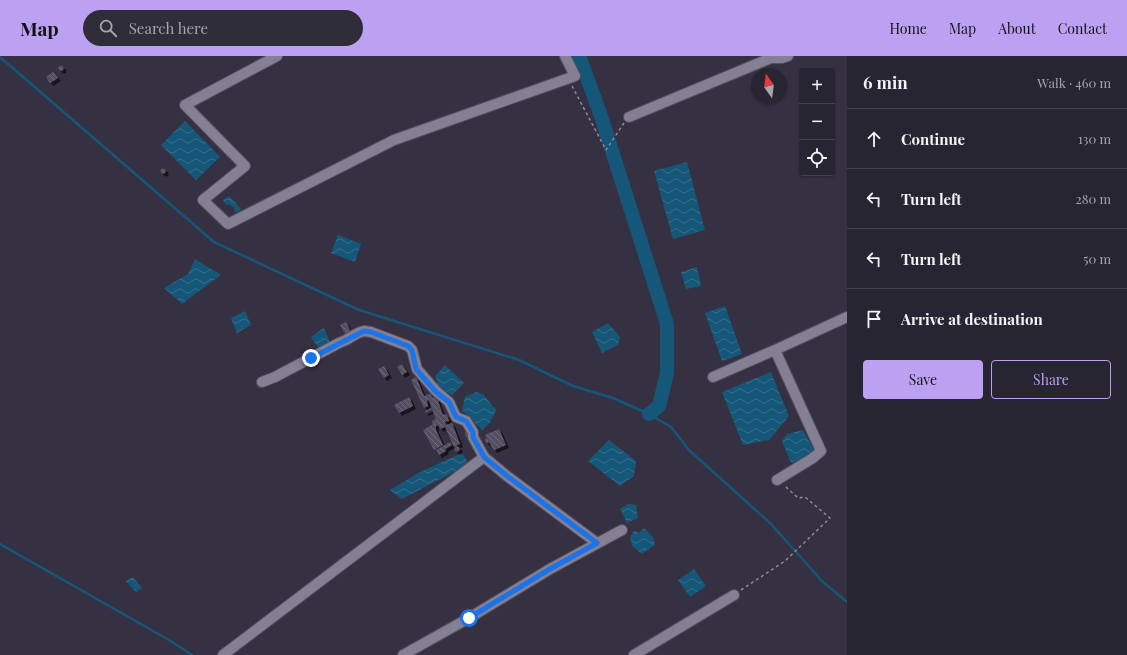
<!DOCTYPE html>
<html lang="en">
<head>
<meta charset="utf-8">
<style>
	body { margin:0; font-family:"Playfair Display",serif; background:#302d3a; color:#f1f3f6 }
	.controls { position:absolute; right:12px; top:12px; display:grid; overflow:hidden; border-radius:4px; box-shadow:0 1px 3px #0004 }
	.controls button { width:36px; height:36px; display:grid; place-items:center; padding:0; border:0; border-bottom:1px solid #44424d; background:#282532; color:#f1f3f6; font:20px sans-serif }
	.compass { position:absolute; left:751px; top:12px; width:36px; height:36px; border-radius:50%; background:#282532; box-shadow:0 1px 3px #0004; rotate:346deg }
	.stop { position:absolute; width:12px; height:12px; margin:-9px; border:3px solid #1a73e8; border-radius:50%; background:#fff }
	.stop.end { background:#1a73e8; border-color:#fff; box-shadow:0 1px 4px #0008 }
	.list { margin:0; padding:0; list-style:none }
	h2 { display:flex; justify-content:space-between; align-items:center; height:52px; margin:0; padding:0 16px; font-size:17px }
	h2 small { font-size:13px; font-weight:400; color:#a5a5ac }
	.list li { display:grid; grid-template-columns:26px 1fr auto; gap:12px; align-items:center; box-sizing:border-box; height:60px; padding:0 16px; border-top:1px solid #44424d }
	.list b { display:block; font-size:15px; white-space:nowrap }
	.list em { font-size:13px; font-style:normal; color:#a5a5ac }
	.actions { display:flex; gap:8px; padding:12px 16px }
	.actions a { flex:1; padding:9px 0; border:1px solid #bca0f2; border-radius:4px; text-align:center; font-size:14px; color:#bca0f2 }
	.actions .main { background:#bca0f2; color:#111 }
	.icon { flex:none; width:22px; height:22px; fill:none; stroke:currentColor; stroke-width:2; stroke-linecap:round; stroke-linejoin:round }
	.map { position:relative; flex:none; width:847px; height:599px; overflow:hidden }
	header { display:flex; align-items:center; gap:24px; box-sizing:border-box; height:56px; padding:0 20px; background:#bca0f2; color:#111 }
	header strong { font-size:19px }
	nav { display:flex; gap:22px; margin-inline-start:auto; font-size:14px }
	.search { width:280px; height:36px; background:#302d3a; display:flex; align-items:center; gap:10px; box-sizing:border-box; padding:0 14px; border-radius:22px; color:#a5a5ac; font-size:15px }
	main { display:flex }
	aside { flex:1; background:#282532 }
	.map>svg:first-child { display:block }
	.water { fill:url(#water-waves) }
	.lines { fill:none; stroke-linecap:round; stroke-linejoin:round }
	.stream { stroke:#155778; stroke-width:2.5 }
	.river { stroke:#155778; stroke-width:14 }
	.building { fill:url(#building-back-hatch); filter:url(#shadow) }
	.minor-casing { stroke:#54505f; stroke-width:12 }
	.path { stroke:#8e8a99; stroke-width:1.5; stroke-dasharray:3 3; stroke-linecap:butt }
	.minor { stroke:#847f93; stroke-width:10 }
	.route { stroke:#1a73e8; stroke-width:5 }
</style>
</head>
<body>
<header>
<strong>Map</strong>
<div class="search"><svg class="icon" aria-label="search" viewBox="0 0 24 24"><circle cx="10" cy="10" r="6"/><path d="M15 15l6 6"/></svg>Search here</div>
<nav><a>Home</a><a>Map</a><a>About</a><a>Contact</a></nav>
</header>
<main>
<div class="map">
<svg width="847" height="599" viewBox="0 0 847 599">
	<defs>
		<pattern id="water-waves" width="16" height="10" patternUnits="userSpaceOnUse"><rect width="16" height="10" fill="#155778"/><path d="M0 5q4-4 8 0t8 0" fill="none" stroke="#376f8c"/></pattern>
		<pattern id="building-back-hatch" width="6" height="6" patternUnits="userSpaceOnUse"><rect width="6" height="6" fill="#555063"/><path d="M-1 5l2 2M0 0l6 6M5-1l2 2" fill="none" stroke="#6e6a7a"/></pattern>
		<filter id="shadow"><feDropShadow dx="3" dy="3" stdDeviation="0" flood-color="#0009"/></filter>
	</defs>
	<rect width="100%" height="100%" fill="#363142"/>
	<path class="water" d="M185,65l35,36 -24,23 -35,-35z
		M687,106l18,68 -32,9 -19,-68z
		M229,140l12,13 -3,3h-3l-1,-5 -6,-3 -2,1 -3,-5z
		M338,179l23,9 -6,18 -24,-9z
		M195,203l26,16 -39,29 -18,-16 24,-14z
		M697,211l4,19 -15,3 -5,-17z
		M725,250l17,48 -20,7 -17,-48z
		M245,255l6,14 -14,8 -6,-15z
		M608,267l12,14 -2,8 -16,8 -10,-21z
		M324,272l6,14 -11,7 -8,-12z
		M445,309l19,18 -12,12 -12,-7 -5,-12z
		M771,316l18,44 -20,24 -26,5 -21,-53z
		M476,336l7,2 13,16 -6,13 -8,7 -20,-20 3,-13z
		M803,374l12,22 -11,7 -13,4 -9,-22 5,-7z
		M609,384l27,21 -2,15 -14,10 -32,-25z
		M462,397l7,11 -67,35 -12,-9 30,-18z
		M628,448l8,1 2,13 -11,5 -7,-14z
		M644,472l9,9 2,8 -13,9 -10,-8 -2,-9 4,-6 5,2z
		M694,513l12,17 -16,11 -12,-17z
		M133,521l9,11 -6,4 -10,-11z"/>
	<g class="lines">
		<path class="stream" d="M0,1l214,185 145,68 160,50 54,26 40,12 36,16 22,13 18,23 82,74 51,57 25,21
			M0,488l169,96 23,15"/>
		<path class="river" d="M579,0l21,57 67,211v49l-8,33 -10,8"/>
	</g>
	<path class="building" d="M58.5 12a2.5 2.5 0 1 1 5 0a2.5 2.5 0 1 1-5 0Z
		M53,16l5,6 -8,5 -4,-6z
		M160.5 115a2.5 2.5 0 1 1 5 0a2.5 2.5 0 1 1-5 0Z
		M346,266l7,14 -5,3 -8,-14z
		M402,308l5,8 -5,3 -5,-8z
		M384,310l5,9 -5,3 -6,-9z
		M416,321l8,19 6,-2 2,4 6,-3 3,5 -3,1 5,14 4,-1 2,7 -4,1 1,3 6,-2 8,21 -6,3 -9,-20 -5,2 -2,-4 -2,1v4l7,15 -9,5 -11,-20 10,-6 -1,-3 3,-2 2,4 -8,-23 -2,1 1,5 -4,2 -13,-28z
		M409,341l4,9 -14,7 -5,-8z
		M431,352l1,2 -7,3v-2z
		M499,373l7,16 -12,5 -5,-8 -3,1 -1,-4h2l-2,-4z
		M467,374l2,7h-3l-1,-3v-2z
		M450,386l2,3 -7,4 1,2 -7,4 -3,-5z
		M454.5 393a2.5 2.5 0 1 1 5 0a2.5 2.5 0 1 1-5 0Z"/>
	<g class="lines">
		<g class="minor-casing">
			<path id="minor" d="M277,0l-92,49 60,61 -42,34 25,24 166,-84 181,-64 -10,-20
				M629,61l142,-59h11l6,-2
				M775,294l46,101 -8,7 -36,22
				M713,321l62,-27 72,-33
				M262,326l13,-5 64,-34 7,-3 12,-7 6,-2 7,1 37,14 4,4 5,19 19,22 13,11 7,15 10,4 7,11v5l11,20 23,19 90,67
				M223,599l261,-198
				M403,599l66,-37 81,-49 72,-39
				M634,599l100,-60"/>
		</g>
		<path class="path" d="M572,30l34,64 18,-27
			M741,534l44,-29 45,-43 -25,-21 -7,1 -13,-12"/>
		<use href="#minor" class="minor"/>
	</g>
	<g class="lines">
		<path class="route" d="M311,302l53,-27 7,1 37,14 4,4 4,19 20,23 13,10 7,15 10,4 7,11v5l11,20 23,19 90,67 -47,26 -81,49"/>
	</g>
</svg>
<div class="controls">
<button>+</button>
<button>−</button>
<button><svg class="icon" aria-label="locate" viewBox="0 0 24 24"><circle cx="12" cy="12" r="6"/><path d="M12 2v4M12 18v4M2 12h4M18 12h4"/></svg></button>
</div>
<svg class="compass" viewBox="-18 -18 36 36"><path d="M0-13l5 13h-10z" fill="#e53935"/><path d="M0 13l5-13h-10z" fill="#a5a5ac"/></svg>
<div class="stop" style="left:469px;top:562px"></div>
<div class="stop end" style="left:311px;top:302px"></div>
</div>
<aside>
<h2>6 min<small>Walk · 460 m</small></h2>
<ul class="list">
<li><svg class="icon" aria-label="ahead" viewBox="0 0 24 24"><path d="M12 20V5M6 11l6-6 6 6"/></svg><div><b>Continue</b></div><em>130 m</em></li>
<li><svg class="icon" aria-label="left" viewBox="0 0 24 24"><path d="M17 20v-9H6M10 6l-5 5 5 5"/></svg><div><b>Turn left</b></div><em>280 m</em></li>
<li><svg class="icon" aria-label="left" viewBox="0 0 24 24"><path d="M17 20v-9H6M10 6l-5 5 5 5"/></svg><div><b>Turn left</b></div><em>50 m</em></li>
<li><svg class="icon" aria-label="arrive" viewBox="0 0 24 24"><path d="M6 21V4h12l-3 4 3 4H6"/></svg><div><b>Arrive at destination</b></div></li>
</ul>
<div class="actions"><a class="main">Save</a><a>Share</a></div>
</aside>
</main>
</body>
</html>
